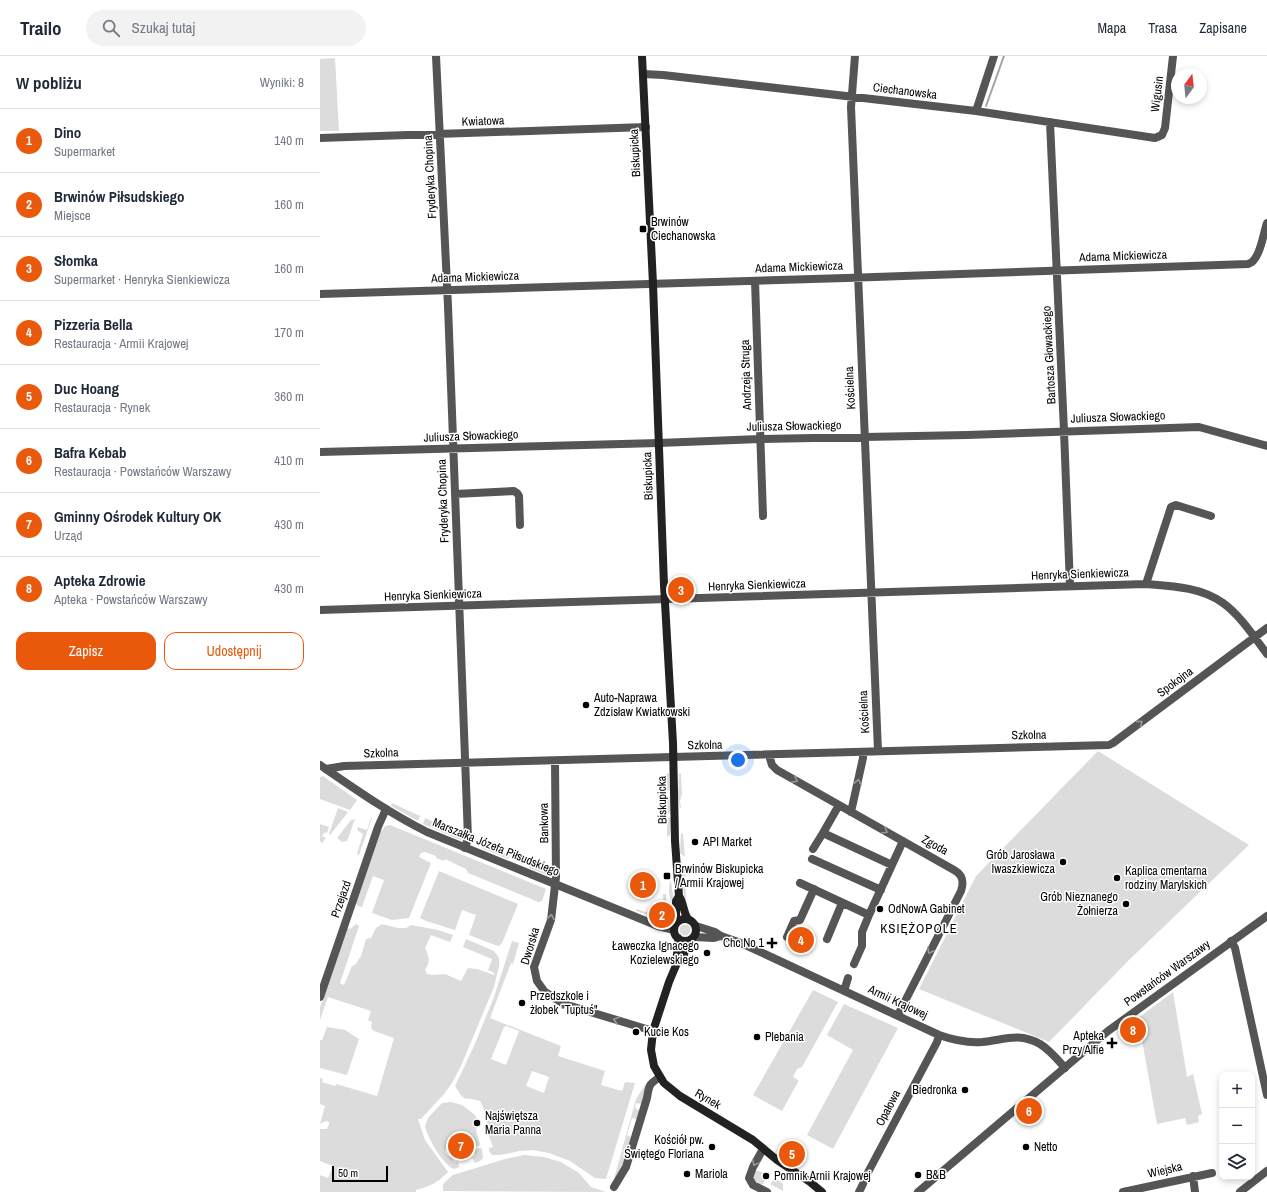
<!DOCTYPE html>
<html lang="pl">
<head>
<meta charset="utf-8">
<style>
	body { margin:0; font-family:"Archivo Narrow",sans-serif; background:#f2f2f3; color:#1f2937 }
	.controls { position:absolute; right:12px; bottom:12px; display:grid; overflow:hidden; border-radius:8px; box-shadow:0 2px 6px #0003 }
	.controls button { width:36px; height:36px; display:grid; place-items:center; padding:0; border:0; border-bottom:1px solid #e0e1e3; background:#fff; color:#1f2937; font:20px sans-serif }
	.compass { position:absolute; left:851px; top:12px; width:36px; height:36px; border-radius:50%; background:#fff; box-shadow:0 2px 6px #0003; rotate:15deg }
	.scale { position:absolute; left:12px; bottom:10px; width:56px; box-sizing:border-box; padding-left:4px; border:2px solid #000; border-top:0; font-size:11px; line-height:14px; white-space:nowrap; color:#000; -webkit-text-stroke:3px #fff; paint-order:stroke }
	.you { position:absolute; left:418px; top:704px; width:14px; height:14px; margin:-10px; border:3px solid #fff; border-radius:50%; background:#1a73e8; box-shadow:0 0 0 6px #1a73e833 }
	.badge { display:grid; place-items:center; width:26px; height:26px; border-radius:50%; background:#ea580c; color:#fff; font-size:13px; font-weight:700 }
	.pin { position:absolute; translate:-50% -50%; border:2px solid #fff; box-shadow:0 1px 4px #0006 }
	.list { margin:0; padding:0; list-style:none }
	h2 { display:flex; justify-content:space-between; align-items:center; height:52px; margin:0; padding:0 16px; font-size:17px }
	h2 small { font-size:13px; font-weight:400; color:#747a83 }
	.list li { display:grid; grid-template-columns:26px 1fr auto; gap:12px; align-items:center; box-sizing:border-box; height:64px; padding:0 16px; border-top:1px solid #e0e1e3 }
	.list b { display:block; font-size:15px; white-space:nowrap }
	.list p { margin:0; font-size:13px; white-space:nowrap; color:#747a83 }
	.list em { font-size:13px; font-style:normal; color:#747a83 }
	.actions { display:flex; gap:8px; padding:12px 16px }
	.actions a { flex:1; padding:9px 0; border:1px solid #ea580c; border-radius:12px; text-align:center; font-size:14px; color:#ea580c }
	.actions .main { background:#ea580c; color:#fff }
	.icon { flex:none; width:22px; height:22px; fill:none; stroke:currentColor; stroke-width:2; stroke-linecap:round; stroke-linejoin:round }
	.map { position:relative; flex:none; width:947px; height:1136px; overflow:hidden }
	header { display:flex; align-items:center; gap:24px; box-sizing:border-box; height:56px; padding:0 20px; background:#fff; border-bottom:1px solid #e0e1e3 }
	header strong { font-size:19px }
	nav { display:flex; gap:22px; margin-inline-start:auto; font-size:14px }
	.search { width:280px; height:36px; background:#f2f2f3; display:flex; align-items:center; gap:10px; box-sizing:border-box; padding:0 14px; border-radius:22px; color:#747a83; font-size:15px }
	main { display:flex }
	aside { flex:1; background:#fff }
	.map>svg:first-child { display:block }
	.green { fill:#dcdcdc; fill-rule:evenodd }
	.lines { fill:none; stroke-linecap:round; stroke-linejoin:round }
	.stream { stroke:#a3a3a3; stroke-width:2 }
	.minor { stroke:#555; stroke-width:8 }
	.tertiary { stroke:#555; stroke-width:8 }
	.secondary { stroke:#222; stroke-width:8 }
	.oneway { stroke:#999 }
	.poi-dot { fill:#000; stroke:#fff; stroke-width:1.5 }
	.labels { text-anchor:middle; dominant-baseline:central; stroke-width:3; stroke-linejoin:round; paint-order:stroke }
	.street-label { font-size:12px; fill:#000; stroke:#fff }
	.poi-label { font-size:12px; fill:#000; stroke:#fff; text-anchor:start }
	.neighbourhood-label { font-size:13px; letter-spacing:1px; fill:#000; stroke:#fff }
</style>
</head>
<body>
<header>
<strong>Trailo</strong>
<div class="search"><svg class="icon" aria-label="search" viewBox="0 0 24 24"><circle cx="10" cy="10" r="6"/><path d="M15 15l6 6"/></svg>Szukaj tutaj</div>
<nav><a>Mapa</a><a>Trasa</a><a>Zapisane</a></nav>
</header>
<main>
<aside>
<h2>W pobliżu<small>Wyniki: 8</small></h2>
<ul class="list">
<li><span class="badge">1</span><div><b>Dino</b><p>Supermarket</p></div><em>140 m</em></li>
<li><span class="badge">2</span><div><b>Brwinów Piłsudskiego</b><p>Miejsce</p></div><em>160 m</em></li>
<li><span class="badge">3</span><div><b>Słomka</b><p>Supermarket · Henryka Sienkiewicza</p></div><em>160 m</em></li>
<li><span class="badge">4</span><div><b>Pizzeria Bella</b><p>Restauracja · Armii Krajowej</p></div><em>170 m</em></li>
<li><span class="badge">5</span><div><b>Duc Hoang</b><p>Restauracja · Rynek</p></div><em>360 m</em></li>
<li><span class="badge">6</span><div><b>Bafra Kebab</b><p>Restauracja · Powstańców Warszawy</p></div><em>410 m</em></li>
<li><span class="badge">7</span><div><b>Gminny Ośrodek Kultury OK</b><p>Urząd</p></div><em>430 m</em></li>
<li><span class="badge">8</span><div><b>Apteka Zdrowie</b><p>Apteka · Powstańców Warszawy</p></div><em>430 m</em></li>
</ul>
<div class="actions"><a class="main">Zapisz</a><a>Udostępnij</a></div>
</aside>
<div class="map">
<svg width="947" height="1136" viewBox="0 0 947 1136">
	<rect width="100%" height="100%" fill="#fff"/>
	<path class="green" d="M15,2l4,73h-19v-72z
		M778,695l151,94 -120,115 -80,82 -130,-53 57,-113z
		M349,717l1,17 -4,1 -1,-14 1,-3z
		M359,717l2,1 1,20 -2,8 1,5 -1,2 -2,-13z
		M3,720l34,24 -7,10 -30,-11v-22z
		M346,740l4,1 1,15 -4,2z
		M72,747l28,13 -2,5 -27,-15z
		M18,752l10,4 -18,23 -1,-1z
		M349,761l2,2 -1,16 -3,2v-19z
		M51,762h1l-13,37 -2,-1 6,-20 -6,-4 1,-3 9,3z
		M105,762l38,17v3l-3,2 -37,-16z
		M35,763l-8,22 -5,1 -5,-4 14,-18z
		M0,768l9,3 -2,6 -2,-1 -3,4 4,2 -4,5 -2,-2z
		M70,769l156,64 -4,12 -4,1 -9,-4 -61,-25 -2,-4 -21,-10 -1,2 -8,-3v-2l-11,-4 -4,1 -2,4 12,6 -22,55 -17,2 -20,-7 12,-33 -11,-4 -11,31 -4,-1 -2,4 2,-5 -3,-1 25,-74 2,1 3,-5z
		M361,777l2,1 2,23 -5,-4z
		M153,781l2,3 35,15 -2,4 -27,-11v-4l-8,-3z
		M210,808l22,9 -1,2 -2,1 -20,-8z
		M365,808l1,38 -1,1c-1,-8 -5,-33 0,-39z
		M119,815l79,33 -16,39 -3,3 -4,-1 -26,-10 7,-20 -14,-5 -7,20 -29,-9 -6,-3z
		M351,824l3,24c-6,-5 -6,-18 -3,-24z
		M343,838h3v21l-2,-3z
		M21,839l3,1 -4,11 -3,-3 1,-8z
		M317,853l8,3h18l-4,3 2,4 -22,-7 -3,-2z
		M36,868l3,2 -19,57 4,2 8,-19 3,-1 6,-9 5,-17 5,-1 5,-10 6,-4 16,4h8l5,-3 27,5 15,5 -3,7 -19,-7 -6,13c4,9 6,13 0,22l2,4 5,1 13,-1 16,7 7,-13 9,1 17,6v-2l-6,-3 4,-11 -29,-12 3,-8 28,12 5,7v8l-5,21 -33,79 -9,17 -8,11 -23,25h-3l7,21 23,32c-11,11 -17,14 -32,18v2h-96v-17l8,3 5,-12 -13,-5v-32h7l2,-5v-2l-3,-1 -6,3 5,-18 -5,-2v-26l3,1 -1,3 13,4 1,-2 41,12 17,-58 -20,-7 -3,-3 1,-6 -4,-2 3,-9 -43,-14 -8,23v-13l27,-79 3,1z
		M359.5 874a5.5 5.5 0 1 1 11 0a5.5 5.5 0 1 1-11 0Z
		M192,885l7,2 -6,21 -2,-1 -21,55 71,28 -3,10 47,15 -4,14 21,6 3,-9 10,1 -29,96 -11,-1 -25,-17 -21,-8 -16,-3 -13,1 -20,4h-8l-3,-4v-3l4,-1 -8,-22 2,-1 -2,-13 -5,-10c-17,-5 -14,3 -25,-15l19,-40 20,-49zM186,970l13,5 -13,34 -15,-6 13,-32zM212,1015l17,6 -5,16 -18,-7z
		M493,934l25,12 -36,65 -5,2 -4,8 5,3v2l-16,29 -29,-16z
		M853,936l14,85 6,-3 9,40 -4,2 1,6 -12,3 -2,-7 -28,6 -19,-106z
		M524,948l54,24 -65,121 -26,-14 46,-85 -26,-15z
		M7,971l18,3 14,9 -12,36 -27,-7v-28h2z
		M325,1029l1,1 -4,18 -6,-1 -1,5 5,3 -4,8 -4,-1 -5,17 4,2 -11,35 -6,7 22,-80z
		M131,1046l11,3 13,10 3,9 -2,6 4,14 -1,2 -7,2 -4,-14 -10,1 -1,-3 -3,1 1,4 -8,3 2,6 -3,2 -1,4 3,4 4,1 2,5h4l1,5 -5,2c-11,-4 -27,-32 -29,-43l3,-8 14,-15z
		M159,1092l3,1 1,9 -3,3 -5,2 -3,-6 3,-1 -2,-6z
		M204,1099l20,2 17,5 18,11 12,14 15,5 -163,-1v-6l2,-3 8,-7 52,-16z
		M436,1115h3l5,2 -1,3 3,2 -3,6 -4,1 -6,-3v-9z
		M458,1124l5,4v7l-13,-7 3,-3z"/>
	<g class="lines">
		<path class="stream" d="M666,50l18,-50"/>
		<path class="minor" d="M116,0l12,250 20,532 -3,10
			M535,0l-4,51 27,644
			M323,18l20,1 313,36 179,27 7,-3 3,-7 8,-72
			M656,55l18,-55
			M730,66l14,309 6,155
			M0,82l326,-11
			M435,225l8,235
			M0,238l526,-16 402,-14c12,-3 15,-30 19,-41
			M0,396l339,-9 101,-4 207,-4 232,-8 68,19
			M135,438l59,-3 3,2 2,3 1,29
			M826,528l25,-77 5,-2 35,11
			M0,554l826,-26c25,2 55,3 77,19 18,13 31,34 44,51
			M449,699l3,10 5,5 177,100c9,5 10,12 7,21l-63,124
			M235,705l1,116 -5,43 -17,47 3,14 8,11 19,12 89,27
			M6,713l18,-3 765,-21 4,-2 154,-115
			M519,749l-16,28 69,32
			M531,756l12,-54v-6
			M493,793l10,-16
			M492,803l69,31
			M480,827l69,32
			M376,870l19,6 6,4 20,7 198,92c14,5 28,8 43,7 22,-2 36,-10 58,2 10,6 17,15 25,24
			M374,881l20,1 7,-2
			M467,881l7,-16 6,-1 14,-31
			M507,883l15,-36
			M911,885l4,7 32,147
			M534,908l8,-18v-14l7,-17 34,-74
			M524,935l4,-13
			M0,941l58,-170 8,-18
			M443,1093l-10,18 -4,11 4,7 14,7
			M873,1120l2,16
			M294,1131l12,-20 21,-69c2,-13 2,-14 13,-21
			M539,1136l4,-8 2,-6 72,-136 2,-7
			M803,1136l89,-19
			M920,1136l27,-21"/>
		<path class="tertiary" d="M0,709c35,24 69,48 107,67l209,85 22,9 16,4
			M598,1136l190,-161 159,-115"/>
		<path class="secondary" d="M322,0l11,228 11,301 9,158 2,98 4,55c5,7 4,16 9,23
			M354 874a11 11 0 1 1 22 0a11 11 0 1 1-22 0Z
			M356,867v-22l3,-5
			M370,884l-8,19 -5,4 -8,19 -16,49 -2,19 3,16 4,7 6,10 16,13 73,44 24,20 33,22 12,10
			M357,907c-2,-9 3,-16 1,-25"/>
	</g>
	<defs><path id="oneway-chevron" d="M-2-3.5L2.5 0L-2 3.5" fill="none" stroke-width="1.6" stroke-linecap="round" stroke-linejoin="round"/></defs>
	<g class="oneway">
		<use href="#oneway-chevron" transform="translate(820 667) rotate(-37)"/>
		<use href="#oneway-chevron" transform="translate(475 724) rotate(29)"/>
		<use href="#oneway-chevron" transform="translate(538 726) rotate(-78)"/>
		<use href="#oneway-chevron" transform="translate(565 775) rotate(30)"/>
		<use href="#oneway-chevron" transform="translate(231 861) rotate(-80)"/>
		<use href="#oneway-chevron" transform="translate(610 895) rotate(117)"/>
		<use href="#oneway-chevron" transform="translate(296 964) rotate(-163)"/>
		<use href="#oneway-chevron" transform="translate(435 1107) rotate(118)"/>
	</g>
	<g class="poi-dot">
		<rect x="319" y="169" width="8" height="8" rx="2"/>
		<circle cx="266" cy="649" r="4"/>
		<circle cx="375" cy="786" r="4"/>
		<circle cx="743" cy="806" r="4"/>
		<rect x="343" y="816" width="8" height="8" rx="2"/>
		<circle cx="797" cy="822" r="4"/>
		<circle cx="806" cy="848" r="4"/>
		<circle cx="560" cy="853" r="4"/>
		<path d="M450 881h4v4h4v4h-4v4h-4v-4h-4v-4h4z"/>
		<circle cx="387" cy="897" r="4"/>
		<circle cx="202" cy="947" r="4"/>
		<circle cx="316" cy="976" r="4"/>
		<circle cx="437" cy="981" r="4"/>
		<path d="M790 981h4v4h4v4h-4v4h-4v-4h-4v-4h4z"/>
		<circle cx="645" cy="1034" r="4"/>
		<circle cx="157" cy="1067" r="4"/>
		<circle cx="392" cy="1091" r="4"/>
		<circle cx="706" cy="1091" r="4"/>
		<circle cx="367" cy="1118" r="4"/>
		<circle cx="598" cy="1119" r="4"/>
		<circle cx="446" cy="1120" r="4"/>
	</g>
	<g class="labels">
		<g class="street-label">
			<text transform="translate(585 35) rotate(7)">Ciechanowska</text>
			<text transform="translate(837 38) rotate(-83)">Wigusin</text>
			<text transform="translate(163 65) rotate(-2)">Kwiatowa</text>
			<text transform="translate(315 97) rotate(-93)">Biskupicka</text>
			<text transform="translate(110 121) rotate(-93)">Fryderyka Chopina</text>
			<text transform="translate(803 200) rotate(-2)">Adama Mickiewicza</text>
			<text transform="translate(479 211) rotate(-2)">Adama Mickiewicza</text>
			<text transform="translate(155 221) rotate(-2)">Adama Mickiewicza</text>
			<text transform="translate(729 299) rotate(-93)">Bartosza Głowackiego</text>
			<text transform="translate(426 319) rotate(-92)">Andrzeja Struga</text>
			<text transform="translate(530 332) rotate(-93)">Kościelna</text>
			<text transform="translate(798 361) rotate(-2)">Juliusza Słowackiego</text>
			<text transform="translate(474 370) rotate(-1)">Juliusza Słowackiego</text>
			<text transform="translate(151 380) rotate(-2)">Juliusza Słowackiego</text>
			<text transform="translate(328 420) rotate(-92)">Biskupicka</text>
			<text transform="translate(123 445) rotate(-92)">Fryderyka Chopina</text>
			<text transform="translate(760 518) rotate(-2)">Henryka Sienkiewicza</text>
			<text transform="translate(437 529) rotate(-2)">Henryka Sienkiewicza</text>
			<text transform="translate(113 539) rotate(-2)">Henryka Sienkiewicza</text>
			<text transform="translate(855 626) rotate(-37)">Spokojna</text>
			<text transform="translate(544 656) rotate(-93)">Kościelna</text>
			<text transform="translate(709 679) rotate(-1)">Szkolna</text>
			<text transform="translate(385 689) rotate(-1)">Szkolna</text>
			<text transform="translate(61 697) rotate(-2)">Szkolna</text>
			<text transform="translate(342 744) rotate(-91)">Biskupicka</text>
			<text transform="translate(224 767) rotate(-91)">Bankowa</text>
			<text transform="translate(615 789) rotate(29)">Zgoda</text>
			<text transform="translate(176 791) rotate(22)">Marszałka Józefa Piłsudskiego</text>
			<text transform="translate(21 843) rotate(-71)">Przejazd</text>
			<text transform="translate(210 890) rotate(-73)">Dworska</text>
			<text transform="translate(847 917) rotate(-36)">Powstańców Warszawy</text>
			<text transform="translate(578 946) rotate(25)">Armii Krajowej</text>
			<text transform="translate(388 1043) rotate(30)">Rynek</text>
			<text transform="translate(568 1052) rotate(-62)">Opałowa</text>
			<text transform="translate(845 1114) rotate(-13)">Wiejska</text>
		</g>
		<g class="poi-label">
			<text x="331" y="166">Brwinów<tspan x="331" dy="14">Ciechanowska</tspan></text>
			<text x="274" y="642">Auto-Naprawa<tspan x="274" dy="14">Zdzisław Kwiatkowski</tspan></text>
			<text x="383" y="786">API Market</text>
			<text x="735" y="799" text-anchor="end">Grób Jarosława<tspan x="735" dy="14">Iwaszkiewicza</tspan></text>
			<text x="355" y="813">Brwinów Biskupicka<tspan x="355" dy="14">/ Armii Krajowej</tspan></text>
			<text x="805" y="815">Kaplica cmentarna<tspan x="805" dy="14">rodziny Marylskich</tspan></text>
			<text x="798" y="841" text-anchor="end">Grób Nieznanego<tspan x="798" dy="14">Żołnierza</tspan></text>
			<text x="568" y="853">OdNowA Gabinet</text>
			<text x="444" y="887" text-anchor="end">Chc No 1</text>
			<text x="379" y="890" text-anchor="end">Ławeczka Ignacego<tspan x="379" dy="14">Kozielewskiego</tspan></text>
			<text x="210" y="940">Przedszkole i<tspan x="210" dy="14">żłobek "Tuptuś"</tspan></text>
			<text x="324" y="976">Kucie Kos</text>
			<text x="784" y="980" text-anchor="end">Apteka<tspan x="784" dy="14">Przy Alfie</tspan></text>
			<text x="445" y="981">Plebania</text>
			<text x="637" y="1034" text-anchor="end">Biedronka</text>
			<text x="165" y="1060">Najświętsza<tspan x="165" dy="14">Maria Panna</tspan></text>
			<text x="384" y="1084" text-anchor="end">Kościół pw.<tspan x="384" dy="14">Świętego Floriana</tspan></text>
			<text x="714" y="1091">Netto</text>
			<text x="375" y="1118">Mariola</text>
			<text x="606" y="1119">B&amp;B</text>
			<text x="454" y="1120">Pomnik Arnii Krajowej</text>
		</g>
		<g class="neighbourhood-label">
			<text x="599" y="872">KSIĘŻOPOLE</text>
		</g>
	</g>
</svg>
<div class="controls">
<button>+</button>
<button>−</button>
<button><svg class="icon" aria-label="layers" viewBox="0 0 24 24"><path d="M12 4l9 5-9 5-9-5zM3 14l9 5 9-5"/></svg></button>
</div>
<svg class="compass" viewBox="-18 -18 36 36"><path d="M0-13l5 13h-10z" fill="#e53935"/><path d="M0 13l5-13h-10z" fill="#747a83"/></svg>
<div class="scale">50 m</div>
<div class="you"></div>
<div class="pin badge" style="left:323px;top:829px">1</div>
<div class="pin badge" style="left:342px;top:859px">2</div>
<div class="pin badge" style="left:361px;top:534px">3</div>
<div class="pin badge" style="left:481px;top:884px">4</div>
<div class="pin badge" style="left:472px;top:1098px">5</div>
<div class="pin badge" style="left:709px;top:1055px">6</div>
<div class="pin badge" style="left:141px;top:1090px">7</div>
<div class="pin badge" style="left:813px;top:974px">8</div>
</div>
</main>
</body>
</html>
